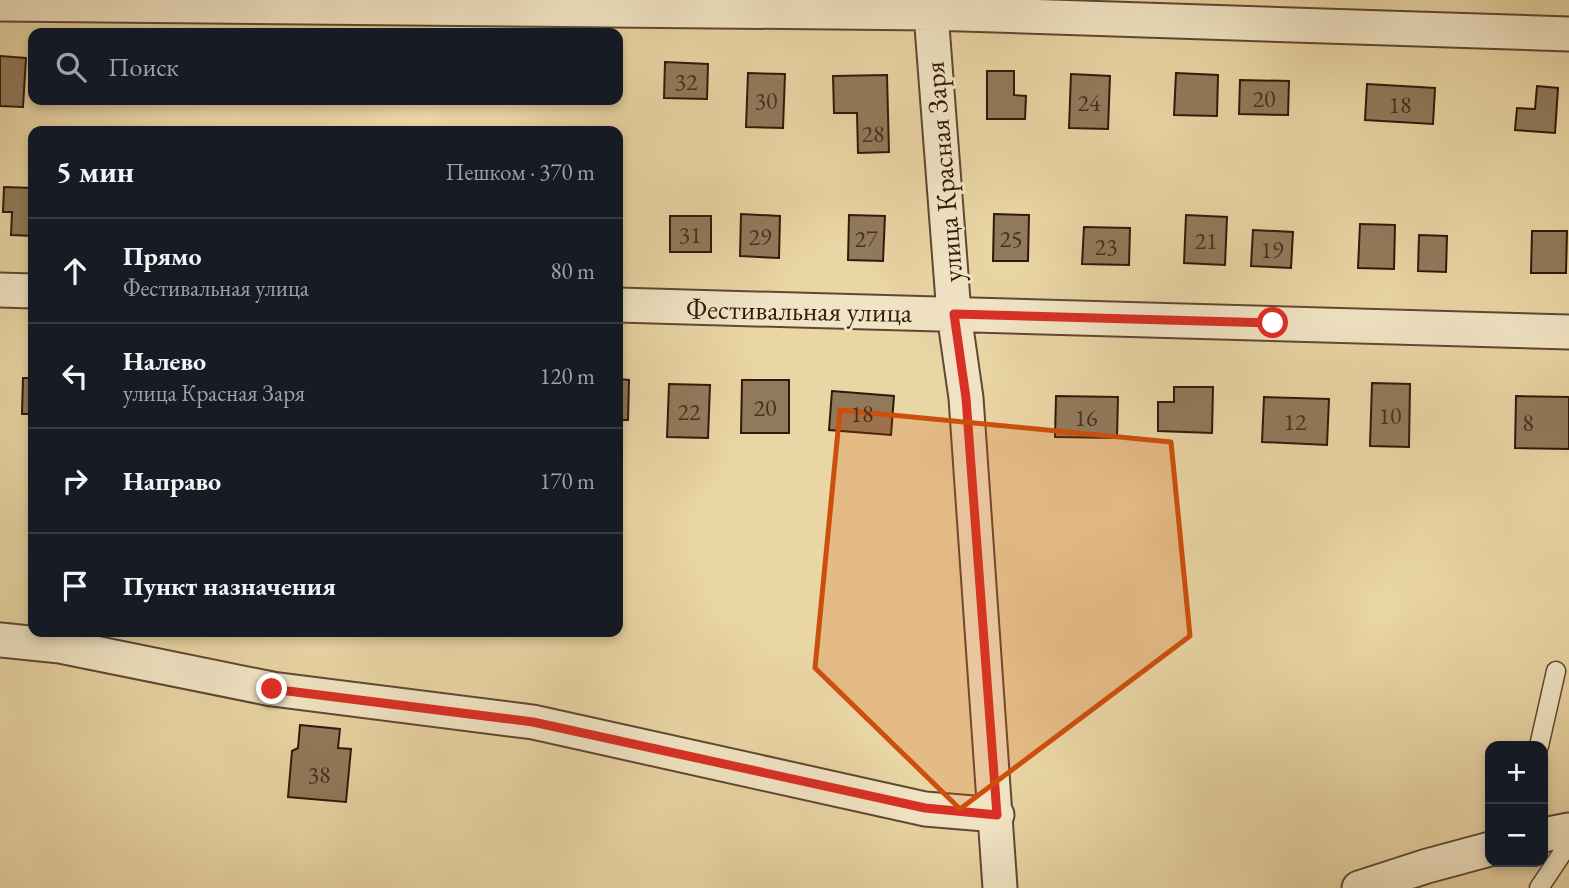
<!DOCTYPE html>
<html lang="ru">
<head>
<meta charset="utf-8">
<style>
	body { margin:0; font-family:"EB Garamond",serif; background:#242831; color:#f1f3f6 }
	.controls { position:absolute; right:21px; bottom:21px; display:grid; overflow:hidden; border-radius:14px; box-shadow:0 4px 10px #0003 }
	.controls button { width:63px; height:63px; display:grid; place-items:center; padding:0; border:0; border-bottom:2px solid #363941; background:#171b24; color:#f1f3f6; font:35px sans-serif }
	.stop { position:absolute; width:21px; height:21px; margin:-16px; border:5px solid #d93025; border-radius:50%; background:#fff }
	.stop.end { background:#d93025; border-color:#fff; box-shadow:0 2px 7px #0008 }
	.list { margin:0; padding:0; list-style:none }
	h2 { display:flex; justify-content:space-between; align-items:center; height:91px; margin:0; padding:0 28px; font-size:30px }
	h2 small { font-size:23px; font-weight:400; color:#9ea1a6 }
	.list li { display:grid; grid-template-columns:46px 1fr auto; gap:21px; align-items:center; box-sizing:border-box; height:105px; padding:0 28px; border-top:2px solid #363941 }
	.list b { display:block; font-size:26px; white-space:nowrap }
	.list p { margin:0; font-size:23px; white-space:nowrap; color:#9ea1a6 }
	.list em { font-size:23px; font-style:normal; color:#9ea1a6 }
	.icon { flex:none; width:38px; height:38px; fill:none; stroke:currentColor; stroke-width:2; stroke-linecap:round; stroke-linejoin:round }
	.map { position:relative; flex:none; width:1569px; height:888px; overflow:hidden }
	.search { position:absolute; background:#171b24; box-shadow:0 4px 10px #0003; left:28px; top:28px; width:595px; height:77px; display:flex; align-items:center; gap:18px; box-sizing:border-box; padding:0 24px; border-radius:14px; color:#9ea1a6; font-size:26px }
	.panel { position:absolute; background:#171b24; box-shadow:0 4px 10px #0003; left:28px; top:126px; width:595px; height:511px; border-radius:14px }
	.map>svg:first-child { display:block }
	.building { fill:#917a5b; stroke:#31180c; stroke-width:2 }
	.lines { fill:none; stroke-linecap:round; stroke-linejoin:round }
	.service-casing { stroke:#5f4732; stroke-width:21 }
	.minor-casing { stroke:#5f4732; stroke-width:37 }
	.service { stroke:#f1e4c4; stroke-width:18 }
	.minor { stroke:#f1e4c4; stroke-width:33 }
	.route { stroke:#d93025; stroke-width:9 }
	.marked { fill:#cd4f0c; fill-opacity:0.2; stroke:#cd4f0c; stroke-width:5; stroke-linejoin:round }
	.labels { text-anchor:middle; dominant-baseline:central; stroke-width:6; stroke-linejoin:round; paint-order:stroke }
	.number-label { font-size:24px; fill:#493020 }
	.street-label { font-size:28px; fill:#31180c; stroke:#f1e4c4 }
</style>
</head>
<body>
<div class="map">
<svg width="1569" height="888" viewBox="0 0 1569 888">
	<rect width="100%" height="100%" fill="#ead5a4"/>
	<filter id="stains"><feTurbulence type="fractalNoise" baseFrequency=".00286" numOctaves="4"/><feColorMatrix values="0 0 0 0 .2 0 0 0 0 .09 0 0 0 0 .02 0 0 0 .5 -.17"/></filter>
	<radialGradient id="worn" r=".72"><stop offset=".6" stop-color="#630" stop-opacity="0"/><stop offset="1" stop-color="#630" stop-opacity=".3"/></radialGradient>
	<path class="building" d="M0,56l26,2 -3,49 -23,-1z
		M665,62l43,2 -1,35 -43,-1z
		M987,71h27v24l12,1 -1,23h-38z
		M748,73l37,1 -2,54 -37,-1z
		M1176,73l42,2 -1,41 -43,-1z
		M1071,74l39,2 -2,53 -39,-1z
		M887,75l2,77 -31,1 -1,-40h-23l-1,-37z
		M1240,80l49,1 -1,34 -49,-1z
		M1367,84l68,4 -2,36 -68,-4z
		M1537,86l21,2 -3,45 -40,-3 2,-22 18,1z
		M4,187l29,1v48l-22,-1 1,-23h-9z
		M741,214l39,2 -1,42 -39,-2z
		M994,214l35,1 -1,46h-35z
		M849,215l36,1 -2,45 -35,-1z
		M1186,215l41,2 -2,48 -41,-2z
		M670,216h41v36h-41z
		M1360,224l35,1 -1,44 -36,-1z
		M1084,227l46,1 -1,37 -47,-1z
		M1253,230l40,2 -2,36 -40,-2z
		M1532,231h35l-1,42h-35z
		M1419,235l28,1 -1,36 -28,-1z
		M23,378h10v36h-11z
		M618,379l11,1 -1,40h-10z
		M742,380h47v53h-48z
		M1372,383l38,1 -1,63 -39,-1z
		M669,384l41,1 -2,53 -41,-1z
		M1174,387h39l-1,46 -54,-2v-29h16z
		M832,391l62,5 -3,39 -62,-5z
		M1056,396l62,1 -1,41 -62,-1z
		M1516,396l53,1v52l-54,-1z
		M1264,397l65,2 -2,46 -65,-3z
		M300,725l40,4 -2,19 13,1 -5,53 -58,-5 4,-46 6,-3z"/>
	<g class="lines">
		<g class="service-casing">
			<path id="service" d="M1539,746l17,-75
				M1539,888l30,-45"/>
		</g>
		<g class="minor-casing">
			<path id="minor" d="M930,0l24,314 12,84 34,490
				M0,4l931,9 638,21
				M0,290l33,1
				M618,305l951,27
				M0,640l60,6 212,43 261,33 392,87 72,6
				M1543,835l26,-5
				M1359,888l68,-22 63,-17"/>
		</g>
		<use href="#service" class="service"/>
		<use href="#minor" class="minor"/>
	</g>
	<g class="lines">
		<path class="route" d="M272,689l261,33 392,86 72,7 -31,-417 -12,-84 319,9"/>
	</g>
	<path class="marked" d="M840,410l331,32 19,194 -230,173 -145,-141z"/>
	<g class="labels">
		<g class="number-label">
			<text x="686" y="81">32</text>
			<text x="1264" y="98">20</text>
			<text x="766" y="100">30</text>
			<text x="1089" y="102">24</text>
			<text x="1400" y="104">18</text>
			<text x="873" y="133">28</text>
			<text x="690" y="234">31</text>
			<text x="760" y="236">29</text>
			<text x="866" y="238">27</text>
			<text x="1011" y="238">25</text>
			<text x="1206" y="240">21</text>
			<text x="1106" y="246">23</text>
			<text x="1272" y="249">19</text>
			<text x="765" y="407">20</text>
			<text x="689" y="411">22</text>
			<text x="862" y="413">18</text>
			<text x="1390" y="415">10</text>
			<text x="1086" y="417">16</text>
			<text x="1295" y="421">12</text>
			<text x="1528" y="422">8</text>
			<text x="319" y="774">38</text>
		</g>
		<g class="street-label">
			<text transform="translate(943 172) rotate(-95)">улица Красная Заря</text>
			<text transform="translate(799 310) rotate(1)">Фестивальная улица</text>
		</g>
	</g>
	<rect width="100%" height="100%" filter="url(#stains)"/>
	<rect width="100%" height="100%" fill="url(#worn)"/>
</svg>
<div class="controls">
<button>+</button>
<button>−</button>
</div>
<div class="stop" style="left:1273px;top:323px"></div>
<div class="stop end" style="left:272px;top:689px"></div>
<div class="search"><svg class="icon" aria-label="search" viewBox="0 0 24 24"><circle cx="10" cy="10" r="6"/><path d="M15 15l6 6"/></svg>Поиск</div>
<section class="panel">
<h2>5 мин<small>Пешком · 370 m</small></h2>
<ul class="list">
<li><svg class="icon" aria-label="ahead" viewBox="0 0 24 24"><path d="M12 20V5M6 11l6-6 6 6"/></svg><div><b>Прямо</b><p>Фестивальная улица</p></div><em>80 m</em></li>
<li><svg class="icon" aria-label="left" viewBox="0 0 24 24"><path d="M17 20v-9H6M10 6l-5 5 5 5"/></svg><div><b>Налево</b><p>улица Красная Заря</p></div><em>120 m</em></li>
<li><svg class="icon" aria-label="right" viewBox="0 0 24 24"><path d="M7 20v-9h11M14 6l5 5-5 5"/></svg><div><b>Направо</b></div><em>170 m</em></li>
<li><svg class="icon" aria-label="arrive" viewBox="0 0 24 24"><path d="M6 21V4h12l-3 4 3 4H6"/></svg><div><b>Пункт назначения</b></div></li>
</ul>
</section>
</div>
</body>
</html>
